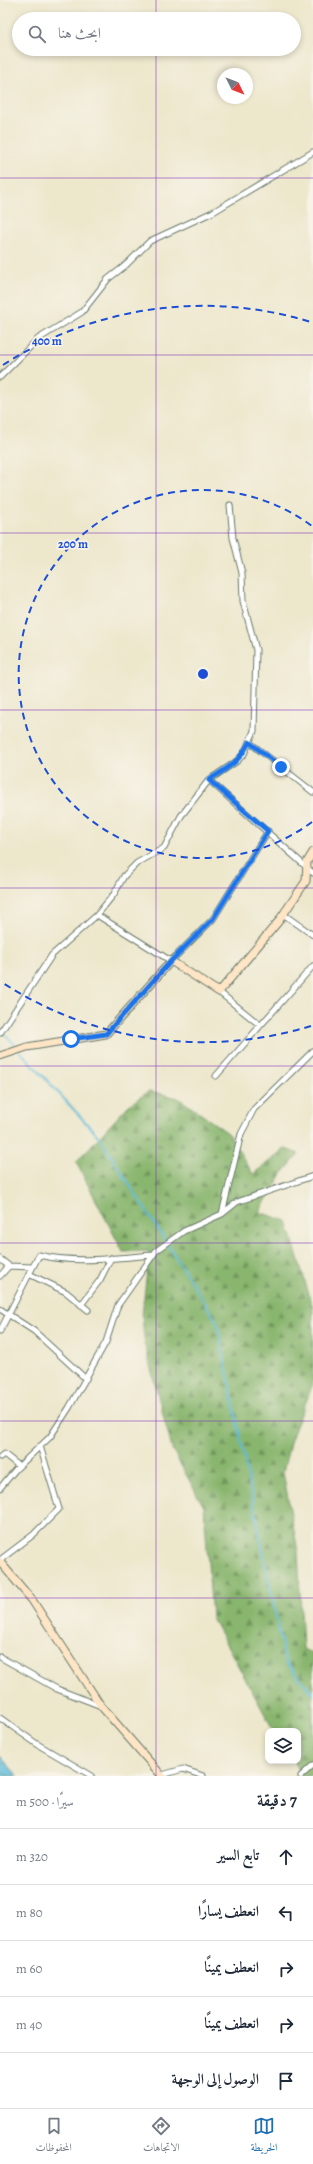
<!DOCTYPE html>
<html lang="ar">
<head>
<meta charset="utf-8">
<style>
	body { margin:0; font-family:Alegreya,Amiri,serif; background:#f2f2f3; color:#1f2937; direction:rtl }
	.controls { position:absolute; right:12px; bottom:12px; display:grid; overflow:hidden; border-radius:8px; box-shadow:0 2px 6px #0003 }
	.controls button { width:36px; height:36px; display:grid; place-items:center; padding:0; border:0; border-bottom:1px solid #e0e1e3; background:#fff; color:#1f2937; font:20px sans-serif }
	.compass { position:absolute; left:217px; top:68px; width:36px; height:36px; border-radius:50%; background:#fff; box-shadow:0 2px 6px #0003; rotate:132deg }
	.stop { position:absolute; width:12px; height:12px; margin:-9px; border:3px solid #1a73e8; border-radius:50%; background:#fff }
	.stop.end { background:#1a73e8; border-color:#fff; box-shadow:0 1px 4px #0008 }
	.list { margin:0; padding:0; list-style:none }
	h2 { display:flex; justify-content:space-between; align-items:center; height:52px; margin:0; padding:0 16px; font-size:17px }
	h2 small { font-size:13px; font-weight:400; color:#747a83 }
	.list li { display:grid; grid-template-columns:26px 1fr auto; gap:12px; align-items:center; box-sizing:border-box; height:56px; padding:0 16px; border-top:1px solid #e0e1e3 }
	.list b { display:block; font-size:15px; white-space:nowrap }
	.list em { font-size:13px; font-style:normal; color:#747a83 }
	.icon { flex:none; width:22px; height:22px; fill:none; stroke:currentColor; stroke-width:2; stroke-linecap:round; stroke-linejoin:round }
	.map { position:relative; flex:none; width:313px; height:1776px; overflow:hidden; direction:ltr }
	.search { position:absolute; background:#fff; box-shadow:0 2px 6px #0003; left:12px; right:12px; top:12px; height:44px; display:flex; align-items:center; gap:10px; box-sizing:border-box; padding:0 14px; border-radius:22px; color:#747a83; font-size:15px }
	.sheet { height:332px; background:#fff }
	nav { display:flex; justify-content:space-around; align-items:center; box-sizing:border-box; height:56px; border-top:1px solid #e0e1e3; background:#fff; font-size:11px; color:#747a83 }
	nav a { display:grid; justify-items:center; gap:2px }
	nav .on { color:#1f6fb2 }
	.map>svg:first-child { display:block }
	.forest { fill:url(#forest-firs); stroke:#547a51 }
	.water { fill:url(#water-waves); stroke:#3c7c86 }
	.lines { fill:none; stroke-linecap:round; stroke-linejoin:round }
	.stream { stroke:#5abad9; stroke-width:2 }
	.street-casing { stroke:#677869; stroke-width:7 }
	.secondary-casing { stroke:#677869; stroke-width:9 }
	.street { stroke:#fff; stroke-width:5 }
	.secondary { stroke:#fde5c5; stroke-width:7 }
	.route { stroke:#1a73e8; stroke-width:5 }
	.grid { fill:none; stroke:#7b2cbf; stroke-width:1; stroke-opacity:0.55 }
	.ring { fill:none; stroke:#1d4ed8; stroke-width:2; stroke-dasharray:7 5 }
	.centre { fill:#1d4ed8; stroke:#f7f3e8; stroke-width:2 }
	.ring-label { font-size:12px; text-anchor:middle; font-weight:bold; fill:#1d4ed8; stroke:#f7f3e8; stroke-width:3.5; stroke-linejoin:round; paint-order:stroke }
</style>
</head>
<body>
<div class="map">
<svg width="313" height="1776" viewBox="0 0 313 1776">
	<defs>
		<pattern id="forest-firs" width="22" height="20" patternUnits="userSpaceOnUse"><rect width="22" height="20" fill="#89b66e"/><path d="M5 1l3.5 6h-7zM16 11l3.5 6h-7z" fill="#6f955b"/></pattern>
		<pattern id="water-waves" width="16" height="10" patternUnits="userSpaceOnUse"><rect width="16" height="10" fill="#5abad9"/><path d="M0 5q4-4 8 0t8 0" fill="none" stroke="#4a98b1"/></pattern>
	</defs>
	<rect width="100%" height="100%" fill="#f7f3e8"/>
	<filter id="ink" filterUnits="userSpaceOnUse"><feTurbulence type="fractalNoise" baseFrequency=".025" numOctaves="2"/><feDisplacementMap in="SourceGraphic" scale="8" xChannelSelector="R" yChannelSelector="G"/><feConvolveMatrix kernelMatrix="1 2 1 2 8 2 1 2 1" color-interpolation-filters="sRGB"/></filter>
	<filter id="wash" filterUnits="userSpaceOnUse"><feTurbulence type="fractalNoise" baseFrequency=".012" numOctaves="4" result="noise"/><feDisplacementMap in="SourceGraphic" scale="16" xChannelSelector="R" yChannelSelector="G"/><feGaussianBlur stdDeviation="0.9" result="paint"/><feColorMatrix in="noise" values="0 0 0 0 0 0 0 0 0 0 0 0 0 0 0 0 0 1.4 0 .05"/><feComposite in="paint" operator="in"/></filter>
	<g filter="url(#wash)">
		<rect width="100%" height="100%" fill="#ede7cc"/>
		<path class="forest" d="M149,1091l29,7 50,35 25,41 32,-25 14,5 -17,20 -23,38 28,9 26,87v76l-22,55 -8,33 15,80 5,97 10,5v122h-11l-9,-15h5v-30h-24l-62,-113 -8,-111 -32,-58 -27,-103 -3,-30 7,-65 -26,1 -47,-90 52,-56z"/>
		<path class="water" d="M0,1756l18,20h-18z"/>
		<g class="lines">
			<path class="stream" d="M2,1031l16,17
				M20,1051l79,86 118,185 68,339 28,33"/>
		</g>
	</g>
	<g filter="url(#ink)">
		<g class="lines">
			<g class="street-casing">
				<path id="street" d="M0,377l38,-38 44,-27 26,-33 18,-14 24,-24 63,-29 100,-60
					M249,742l64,50
					M209,780l104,93
					M283,914l30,21
					M97,915l74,46 42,-42 55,-88
					M219,992l41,33
					M0,1033l52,-78 45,-40 17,-21 10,-18 13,-13 27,-15 17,-32 28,-36 28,-19 7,-7 10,-23 2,-81 -13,-49 -1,-28 -9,-35 -3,-33
					M216,1076l97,-110
					M222,1214l19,-80 13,-25 59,-58
					M0,1259l9,7 23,1
					M29,1274l37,18 22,18
					M0,1276l9,-10
					M81,1305l19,-25 11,-22
					M0,1309l34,22 52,48
					M0,1331l39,-76c36,9 77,3 114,0
					M0,1457l4,-3 15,12
					M0,1488l16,-19 34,-32 19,-29 37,-66 12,-37 38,-54 28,-20 38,-17 15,-12 76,-26
					M0,1560l33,-25 26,-26 -19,-63
					M0,1657l57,32 44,17
					M0,1718l37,26 55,32
					M162,1775l21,-6 20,7
					M301,1776l12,-11"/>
			</g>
			<g class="secondary-casing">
				<path id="secondary" d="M0,1056l27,-9 79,-13 65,-73 48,31 59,-70 28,-41 1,-19 6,-10
					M0,1562l32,38 69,106 61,70"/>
			</g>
			<use href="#street" class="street"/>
			<use href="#secondary" class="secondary"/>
		</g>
	</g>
	<g class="lines" filter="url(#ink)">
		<path class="route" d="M71,1039l35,-5 65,-73 42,-42 55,-88 -59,-51c18,-12 31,-18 40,-38l32,25"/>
	</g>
	<path class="grid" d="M156,0v19M156,49v1727M0,178h313M0,355h313M0,533h313M0,710h313M0,888h313M0,1066h313M0,1243h313M0,1421h313M0,1598h313"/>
	<g class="ring">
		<path d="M312 822A184 184 0 1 1 312 526"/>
		<path d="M311 1026A368 368 0 0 1 3 983M3 365A368 368 0 0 1 311 322"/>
	</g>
	<circle cx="203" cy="674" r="6" class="centre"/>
	<g class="ring-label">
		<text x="47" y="345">400 m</text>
		<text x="73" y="548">200 m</text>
	</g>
</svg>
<div class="controls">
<button><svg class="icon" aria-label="layers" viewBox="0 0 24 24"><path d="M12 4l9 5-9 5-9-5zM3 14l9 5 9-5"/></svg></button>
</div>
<svg class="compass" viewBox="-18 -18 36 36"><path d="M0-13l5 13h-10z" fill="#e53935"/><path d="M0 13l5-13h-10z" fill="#747a83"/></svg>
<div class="stop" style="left:71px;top:1039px"></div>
<div class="stop end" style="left:281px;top:767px"></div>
<div class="search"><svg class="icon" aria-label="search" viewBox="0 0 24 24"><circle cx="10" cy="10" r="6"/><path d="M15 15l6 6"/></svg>ابحث هنا</div>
</div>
<section class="sheet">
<h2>7 دقيقة<small>سيرًا · 500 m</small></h2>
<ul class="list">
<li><svg class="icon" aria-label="ahead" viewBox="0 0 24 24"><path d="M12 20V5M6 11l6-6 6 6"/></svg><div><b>تابع السير</b></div><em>320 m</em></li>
<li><svg class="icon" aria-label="left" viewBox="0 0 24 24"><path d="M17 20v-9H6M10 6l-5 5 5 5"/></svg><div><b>انعطف يسارًا</b></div><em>80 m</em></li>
<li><svg class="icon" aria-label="right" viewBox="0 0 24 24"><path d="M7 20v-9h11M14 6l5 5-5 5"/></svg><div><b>انعطف يمينًا</b></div><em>60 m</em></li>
<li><svg class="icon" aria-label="right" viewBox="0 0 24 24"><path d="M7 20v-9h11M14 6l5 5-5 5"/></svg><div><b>انعطف يمينًا</b></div><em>40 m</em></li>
<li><svg class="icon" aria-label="arrive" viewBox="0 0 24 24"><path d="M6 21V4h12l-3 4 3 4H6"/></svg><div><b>الوصول إلى الوجهة</b></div></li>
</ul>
</section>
<nav>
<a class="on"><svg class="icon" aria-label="map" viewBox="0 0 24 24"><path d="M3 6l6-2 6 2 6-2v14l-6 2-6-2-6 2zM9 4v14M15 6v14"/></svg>الخريطة</a>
<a><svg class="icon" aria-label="directions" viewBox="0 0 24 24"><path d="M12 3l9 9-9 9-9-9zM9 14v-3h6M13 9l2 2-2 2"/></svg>الاتجاهات</a>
<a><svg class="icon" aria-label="saved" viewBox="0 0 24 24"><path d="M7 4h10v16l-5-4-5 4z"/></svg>المحفوظات</a>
</nav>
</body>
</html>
